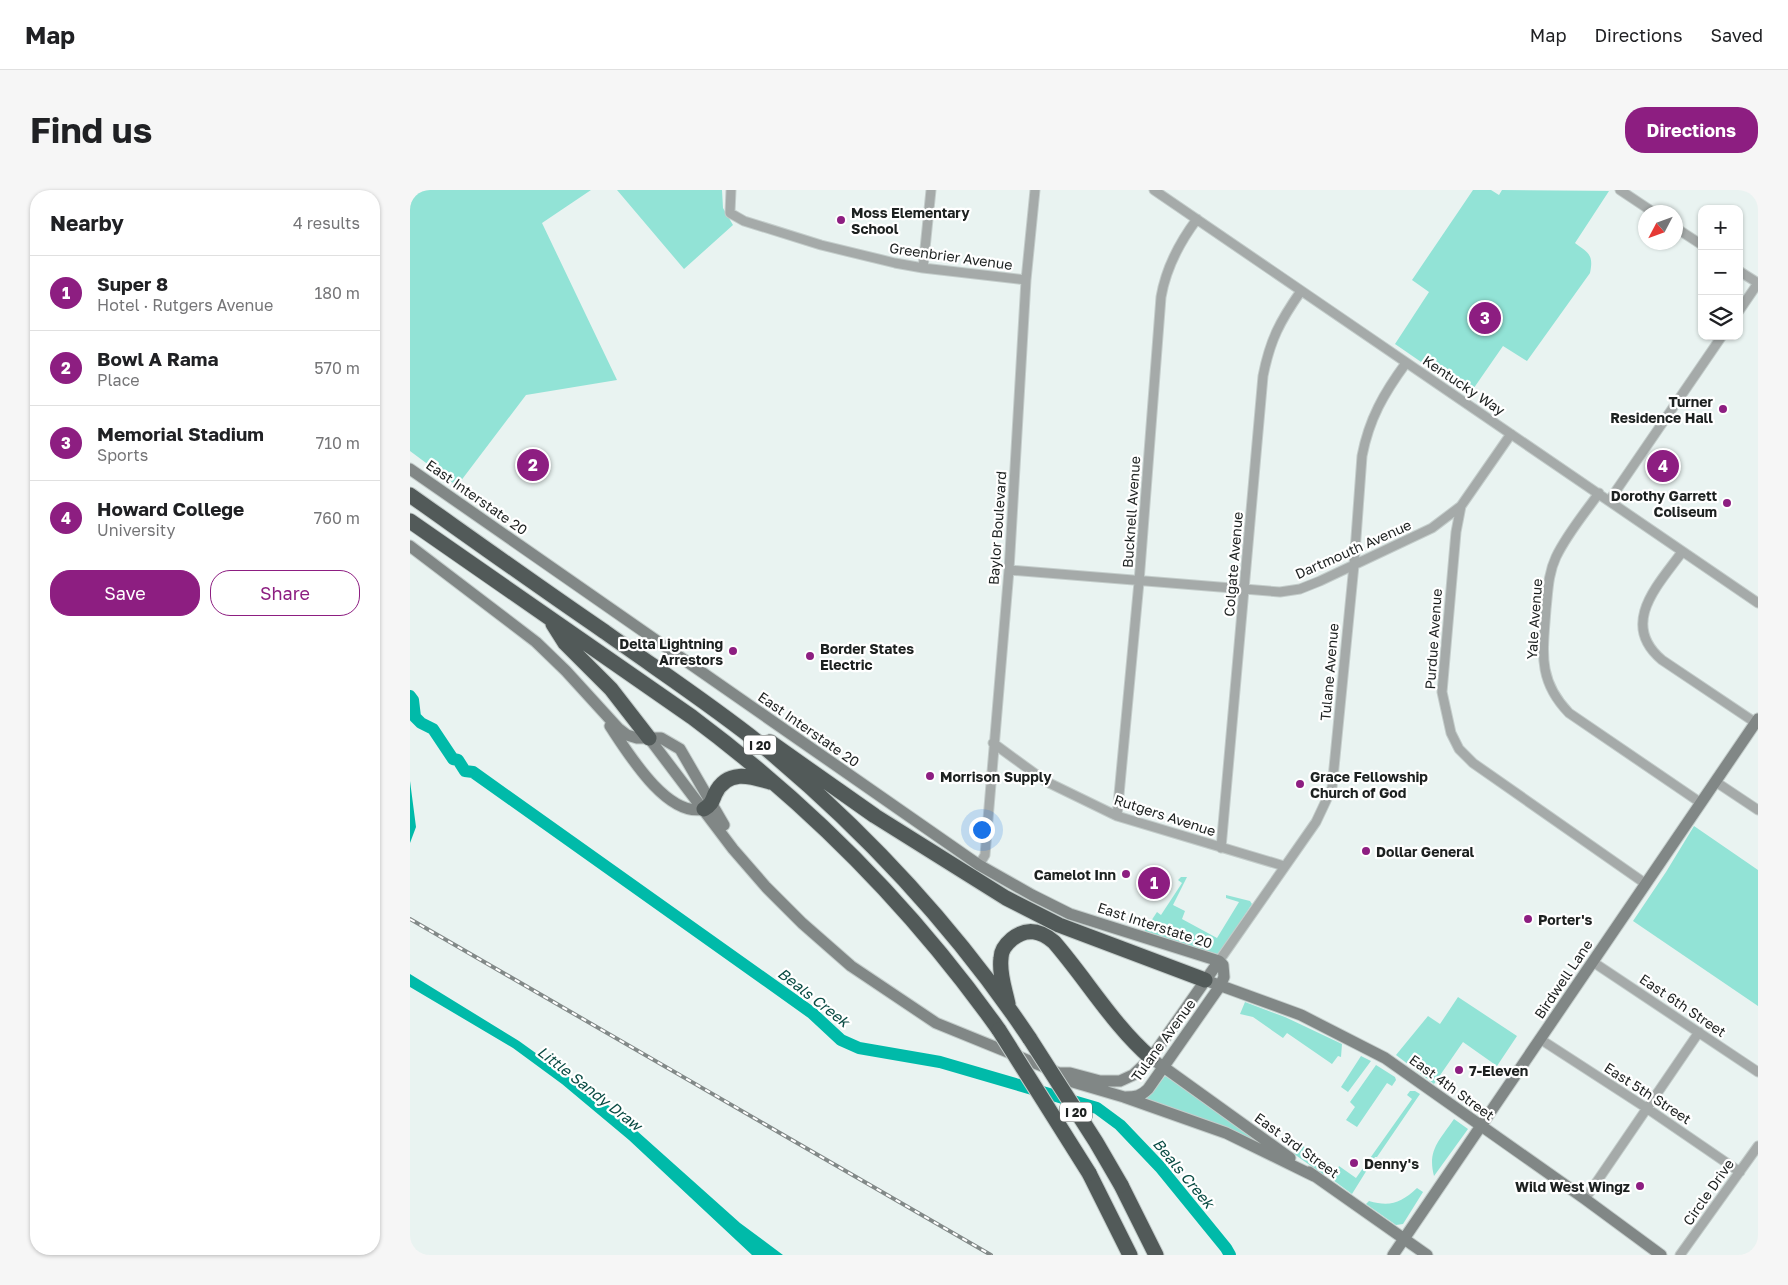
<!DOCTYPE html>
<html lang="en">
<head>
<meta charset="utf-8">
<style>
	body { margin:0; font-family:"Golos Text",sans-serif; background:#f6f6f6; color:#202124 }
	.controls { position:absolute; right:15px; top:15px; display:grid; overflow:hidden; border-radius:10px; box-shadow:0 1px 4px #0004 }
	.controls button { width:45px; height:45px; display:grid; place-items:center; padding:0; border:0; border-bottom:1px solid #e0e0e0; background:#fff; color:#202124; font:25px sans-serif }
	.compass { position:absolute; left:1228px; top:15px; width:45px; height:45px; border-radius:50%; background:#fff; box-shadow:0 1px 4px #0004; rotate:229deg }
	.you { position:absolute; left:571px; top:639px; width:18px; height:18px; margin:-12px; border:4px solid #fff; border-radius:50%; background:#1a73e8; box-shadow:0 0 0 8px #1a73e833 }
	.badge { display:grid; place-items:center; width:32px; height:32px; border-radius:50%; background:#8d1e81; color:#fff; font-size:16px; font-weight:700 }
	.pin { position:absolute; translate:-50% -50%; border:2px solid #fff; box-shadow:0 1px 5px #0006 }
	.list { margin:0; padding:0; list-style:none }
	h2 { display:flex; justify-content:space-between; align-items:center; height:65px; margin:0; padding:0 20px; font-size:21px }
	h2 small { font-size:16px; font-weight:400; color:#757577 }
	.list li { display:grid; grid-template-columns:32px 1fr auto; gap:15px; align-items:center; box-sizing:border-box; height:75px; padding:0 20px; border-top:1px solid #e0e0e0 }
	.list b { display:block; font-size:19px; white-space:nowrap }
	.list p { margin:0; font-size:16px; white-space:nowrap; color:#757577 }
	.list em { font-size:16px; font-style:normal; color:#757577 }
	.actions { display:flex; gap:10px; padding:15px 20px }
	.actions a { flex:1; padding:11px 0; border:1px solid #8d1e81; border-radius:20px; text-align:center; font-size:18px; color:#8d1e81 }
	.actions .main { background:#8d1e81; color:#fff }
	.icon { flex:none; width:28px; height:28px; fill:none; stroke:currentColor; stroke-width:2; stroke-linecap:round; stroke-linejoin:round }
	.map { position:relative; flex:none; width:1348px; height:1065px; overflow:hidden; border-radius:20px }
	header { display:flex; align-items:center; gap:30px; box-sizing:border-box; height:70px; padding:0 25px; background:#fff; border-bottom:1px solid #e0e0e0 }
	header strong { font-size:24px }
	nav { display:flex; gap:28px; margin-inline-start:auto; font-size:18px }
	.intro { display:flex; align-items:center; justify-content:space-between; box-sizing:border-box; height:120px; padding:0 30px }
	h1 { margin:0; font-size:35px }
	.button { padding:12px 22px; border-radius:20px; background:#8d1e81; color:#fff; font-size:18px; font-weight:700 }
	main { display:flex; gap:30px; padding:0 30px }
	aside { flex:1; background:#fff; border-radius:20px; box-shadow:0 1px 4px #0004 }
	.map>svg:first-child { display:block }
	.green { fill:#92e3d6 }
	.water { fill:#00baa9 }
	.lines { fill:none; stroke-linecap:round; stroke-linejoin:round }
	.river { stroke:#00baa9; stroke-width:12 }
	.street-casing { stroke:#c4cdcb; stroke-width:11 }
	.secondary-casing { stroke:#c4cdcb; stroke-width:13 }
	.highway-casing { stroke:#c4cdcb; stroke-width:17 }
	.street { stroke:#a5aaa9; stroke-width:9 }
	.secondary { stroke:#818786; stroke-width:11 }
	.highway { stroke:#525a59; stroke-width:15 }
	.rail-casing { stroke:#828988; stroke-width:4 }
	.rail { stroke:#fff; stroke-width:2; stroke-dasharray:5.5; stroke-linecap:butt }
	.highway-bridge-casing { stroke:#c4cdcb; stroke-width:17; stroke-linecap:butt }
	.highway-bridge { stroke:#525a59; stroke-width:15 }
	.poi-dot { fill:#8d1e81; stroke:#fff; stroke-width:2 }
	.labels { text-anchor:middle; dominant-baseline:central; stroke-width:4.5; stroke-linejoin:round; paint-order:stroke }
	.shield { fill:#fff; stroke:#616463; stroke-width:1 }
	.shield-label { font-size:12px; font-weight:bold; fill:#1d2120 }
	.poi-label { font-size:14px; font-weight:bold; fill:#1d2120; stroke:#fff; text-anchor:start }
	.street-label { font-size:14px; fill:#1d2120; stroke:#fff }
	.water-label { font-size:15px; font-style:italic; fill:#0a4c44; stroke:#fff }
</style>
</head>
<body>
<header>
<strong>Map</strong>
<nav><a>Map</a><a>Directions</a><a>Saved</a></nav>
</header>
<div class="intro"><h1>Find us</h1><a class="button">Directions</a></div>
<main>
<aside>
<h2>Nearby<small>4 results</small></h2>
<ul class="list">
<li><span class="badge">1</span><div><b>Super 8</b><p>Hotel · Rutgers Avenue</p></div><em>180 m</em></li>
<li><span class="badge">2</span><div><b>Bowl A Rama</b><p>Place</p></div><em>570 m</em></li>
<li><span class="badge">3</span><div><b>Memorial Stadium</b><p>Sports</p></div><em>710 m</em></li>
<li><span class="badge">4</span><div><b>Howard College</b><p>University</p></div><em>760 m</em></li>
</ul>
<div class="actions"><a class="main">Save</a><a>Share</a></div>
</aside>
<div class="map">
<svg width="1348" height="1065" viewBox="0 0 1348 1065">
	<rect width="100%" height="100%" fill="#e9f3f1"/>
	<path class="green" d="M0,0h181l-49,33 75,157 -91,15 -69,91 -47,-35z
		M207,0h105l1,18 10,17 -49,44z
		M1063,0h18l8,5 3,-5 107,1 -34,52c13,10 19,11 15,30l-63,88 -24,-15 -34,49 -74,-51 34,-52 -17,-12z
		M1284,636l64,44v136l-125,-85 33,-49z
		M771,687h6l-14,28 12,6 -3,8 35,19 22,-36 -13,-4v-3l24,6 2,3 -33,50 -3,1 -73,-22 14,-21 4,3 21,-32 -4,-3z
		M1048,807l59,39 -20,30 -34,-24 -29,42 -38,-29 32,-39 12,8z
		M835,812l40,15 57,27 -1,13 -3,-1 -6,8 -45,-31 -4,5 -30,-21 -13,-3z
		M951,866l10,5 -23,31 -7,-5z
		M966,875l19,12 1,3 -4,6 -5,-3 -30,44 -11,-7 9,-13 -5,-5z
		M755,886l2,1 97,69 -120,-46 11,-11z
		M1000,901h5l5,3 -43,63h-2l-23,37 -19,-14 6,-14 17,12 56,-79 -5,-4z
		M1044,929l14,10 -34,47c-7,-26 6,-36 20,-57z
		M890,954l29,20 -2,10 -3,1 -30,-21z
		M1007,998l6,4 -20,32 -7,1 -30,-21 3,-3c21,6 32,2 48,-13z"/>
	<path class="water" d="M0,591l6,46 -6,16z
		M0,784l109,67 89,64 132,118 43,32h-31l-123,-115 -67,-56 -49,-36 -103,-61z"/>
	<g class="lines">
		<path class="river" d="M0,506l3,4 2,17 6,6 12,6 20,30 5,1 7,11 8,1 339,241 29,27 18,8 81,14 157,46 23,17 40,42 66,81 4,7"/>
		<g class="street-casing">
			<path id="street" d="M321,0l-1,23 14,8 77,24 74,18 28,5 103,12
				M744,0l604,413
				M1210,0l33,22
				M1266,38l26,17
				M513,78l8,-78
				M1329,81l19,12 -19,28
				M1101,244l-50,72 -5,26 -14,160 9,41 8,16 14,14 173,121
				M1189,303c-15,21 -32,41 -43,64 -8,17 -8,34 -10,52 -3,43 -9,71 23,104l132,90
				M1199,311l113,-165
				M1272,362c-24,33 -63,72 -20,108l94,63
				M599,380l271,22 20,-3 20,-8 112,-53 29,-22
				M583,553l52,38 72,35 167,50
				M1306,592l42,28
				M707,626l22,-234 22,-285c5,-29 18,-54 36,-78
				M811,658l42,-472c7,-36 17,-55 38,-85
				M569,675l6,-10 24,-285 17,-290 9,-90
				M809,771l97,-139 16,-34 22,-223 8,-109c7,-37 22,-63 44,-93
				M1183,772l165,110
				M1130,849l108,70 92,63
				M1175,1009l114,-167
				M1270,1065l78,-109"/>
		</g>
		<g class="secondary-casing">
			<path id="secondary" d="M0,279l569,396 53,30 38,19 149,47
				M0,356l126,96 30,29 52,57 9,7 10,3h24l19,11 44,76
				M200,536c18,27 57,92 94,83
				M239,548l84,111 33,38 36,36 49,43 85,57 123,50 7,7 58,17 102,36 88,43
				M795,790l96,35 84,43 200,141 76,56
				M741,868l139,100
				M649,883h11l30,8h20l13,-6 18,-17 68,-97
				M716,907c9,0 15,-1 22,-8l72,-103 4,-9 -1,-12 -4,-4
				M899,982l118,83
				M983,1065l365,-536"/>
		</g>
		<g class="highway-casing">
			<path id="highway" d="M0,305c65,46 129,92 195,137 53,38 108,74 159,115 101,84 193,183 266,292
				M0,331l282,196c118,88 222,193 307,313
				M143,434l12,19 46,46 38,49
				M360,552l105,74 131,82 53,27 146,55
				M294,619c8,-5 8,-8 11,-15 12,-25 35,-18 55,-12
				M598,814c-3,-15 -9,-30 -7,-46 0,-8 5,-14 11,-19 15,-12 29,-8 42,3 33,38 59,83 97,116
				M679,983l41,82
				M711,995l35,70"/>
		</g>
		<use href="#street" class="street"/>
		<use href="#secondary" class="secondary"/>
		<use href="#highway" class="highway"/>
		<g class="rail-casing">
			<path id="rail" d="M0,729l581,336"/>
		</g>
		<use href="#rail" class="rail"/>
		<g class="highway-bridge-casing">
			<path id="highway-bridge" d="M589,840l90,143
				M620,849l66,103 25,43"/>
		</g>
		<use href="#highway-bridge" class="highway-bridge"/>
	</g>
	<g class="poi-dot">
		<circle cx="431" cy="30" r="5"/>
		<circle cx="1313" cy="219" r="5"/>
		<circle cx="1317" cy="313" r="5"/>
		<circle cx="323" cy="461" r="5"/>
		<circle cx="400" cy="466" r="5"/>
		<circle cx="520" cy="586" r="5"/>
		<circle cx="890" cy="594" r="5"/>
		<circle cx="956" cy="661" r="5"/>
		<circle cx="716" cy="684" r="5"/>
		<circle cx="1118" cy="729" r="5"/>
		<circle cx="1049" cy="880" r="5"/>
		<circle cx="944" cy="973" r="5"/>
		<circle cx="1230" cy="996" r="5"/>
	</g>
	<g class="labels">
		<g class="shield">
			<rect x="334" y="545.5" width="32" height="19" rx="4"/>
			<rect x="650" y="912.5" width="32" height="19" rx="4"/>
		</g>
		<g class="shield-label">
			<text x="350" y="555">I 20</text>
			<text x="666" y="922">I 20</text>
		</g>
		<g class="poi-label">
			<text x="441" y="22">Moss Elementary<tspan x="441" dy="16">School</tspan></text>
			<text x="1303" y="211" text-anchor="end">Turner<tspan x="1303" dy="16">Residence Hall</tspan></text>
			<text x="1307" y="305" text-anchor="end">Dorothy Garrett<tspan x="1307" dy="16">Coliseum</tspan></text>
			<text x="313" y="453" text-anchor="end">Delta Lightning<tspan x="313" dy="16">Arrestors</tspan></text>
			<text x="410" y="458">Border States<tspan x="410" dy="16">Electric</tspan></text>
			<text x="530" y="586">Morrison Supply</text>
			<text x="900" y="586">Grace Fellowship<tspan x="900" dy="16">Church of God</tspan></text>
			<text x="966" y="661">Dollar General</text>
			<text x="706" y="684" text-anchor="end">Camelot Inn</text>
			<text x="1128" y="729">Porter's</text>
			<text x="1059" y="880">7-Eleven</text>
			<text x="954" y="973">Denny's</text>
			<text x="1220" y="996" text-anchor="end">Wild West Wingz</text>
		</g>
		<g class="street-label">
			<text transform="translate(541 66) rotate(8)">Greenbrier Avenue</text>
			<text transform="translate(1054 195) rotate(34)">Kentucky Way</text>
			<text transform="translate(67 307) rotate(35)">East Interstate 20</text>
			<text transform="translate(721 322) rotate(-86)">Bucknell Avenue</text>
			<text transform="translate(587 338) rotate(-86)">Baylor Boulevard</text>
			<text transform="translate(943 359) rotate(-24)">Dartmouth Avenue</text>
			<text transform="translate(823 374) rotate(-85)">Colgate Avenue</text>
			<text transform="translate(1124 429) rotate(-86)">Yale Avenue</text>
			<text transform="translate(1023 449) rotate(-86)">Purdue Avenue</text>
			<text transform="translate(919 482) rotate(-85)">Tulane Avenue</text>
			<text transform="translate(399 539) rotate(35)">East Interstate 20</text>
			<text transform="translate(755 625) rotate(18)">Rutgers Avenue</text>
			<text transform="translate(745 735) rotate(18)">East Interstate 20</text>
			<text transform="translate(1153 789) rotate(-56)">Birdwell Lane</text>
			<text transform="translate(1273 815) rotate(34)">East 6th Street</text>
			<text transform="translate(753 850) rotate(-54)">Tulane Avenue</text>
			<text transform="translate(1042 897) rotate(36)">East 4th Street</text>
			<text transform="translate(1238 903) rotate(33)">East 5th Street</text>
			<text transform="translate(887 955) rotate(36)">East 3rd Street</text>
			<text transform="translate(1298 1002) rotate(-55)">Circle Drive</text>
		</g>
		<g class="water-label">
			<text transform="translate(404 807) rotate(38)">Beals Creek</text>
			<text transform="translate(180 898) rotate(38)">Little Sandy Draw</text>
			<text transform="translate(774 983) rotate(50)">Beals Creek</text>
		</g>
	</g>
</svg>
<div class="controls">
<button>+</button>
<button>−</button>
<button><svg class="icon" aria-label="layers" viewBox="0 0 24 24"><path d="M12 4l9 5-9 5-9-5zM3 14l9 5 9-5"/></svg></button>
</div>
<svg class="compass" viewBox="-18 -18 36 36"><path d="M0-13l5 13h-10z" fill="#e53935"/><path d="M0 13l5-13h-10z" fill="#757577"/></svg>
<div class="you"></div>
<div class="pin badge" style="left:744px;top:693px">1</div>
<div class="pin badge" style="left:123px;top:275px">2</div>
<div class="pin badge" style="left:1075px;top:128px">3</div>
<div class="pin badge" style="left:1253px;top:276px">4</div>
</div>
</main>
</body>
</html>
